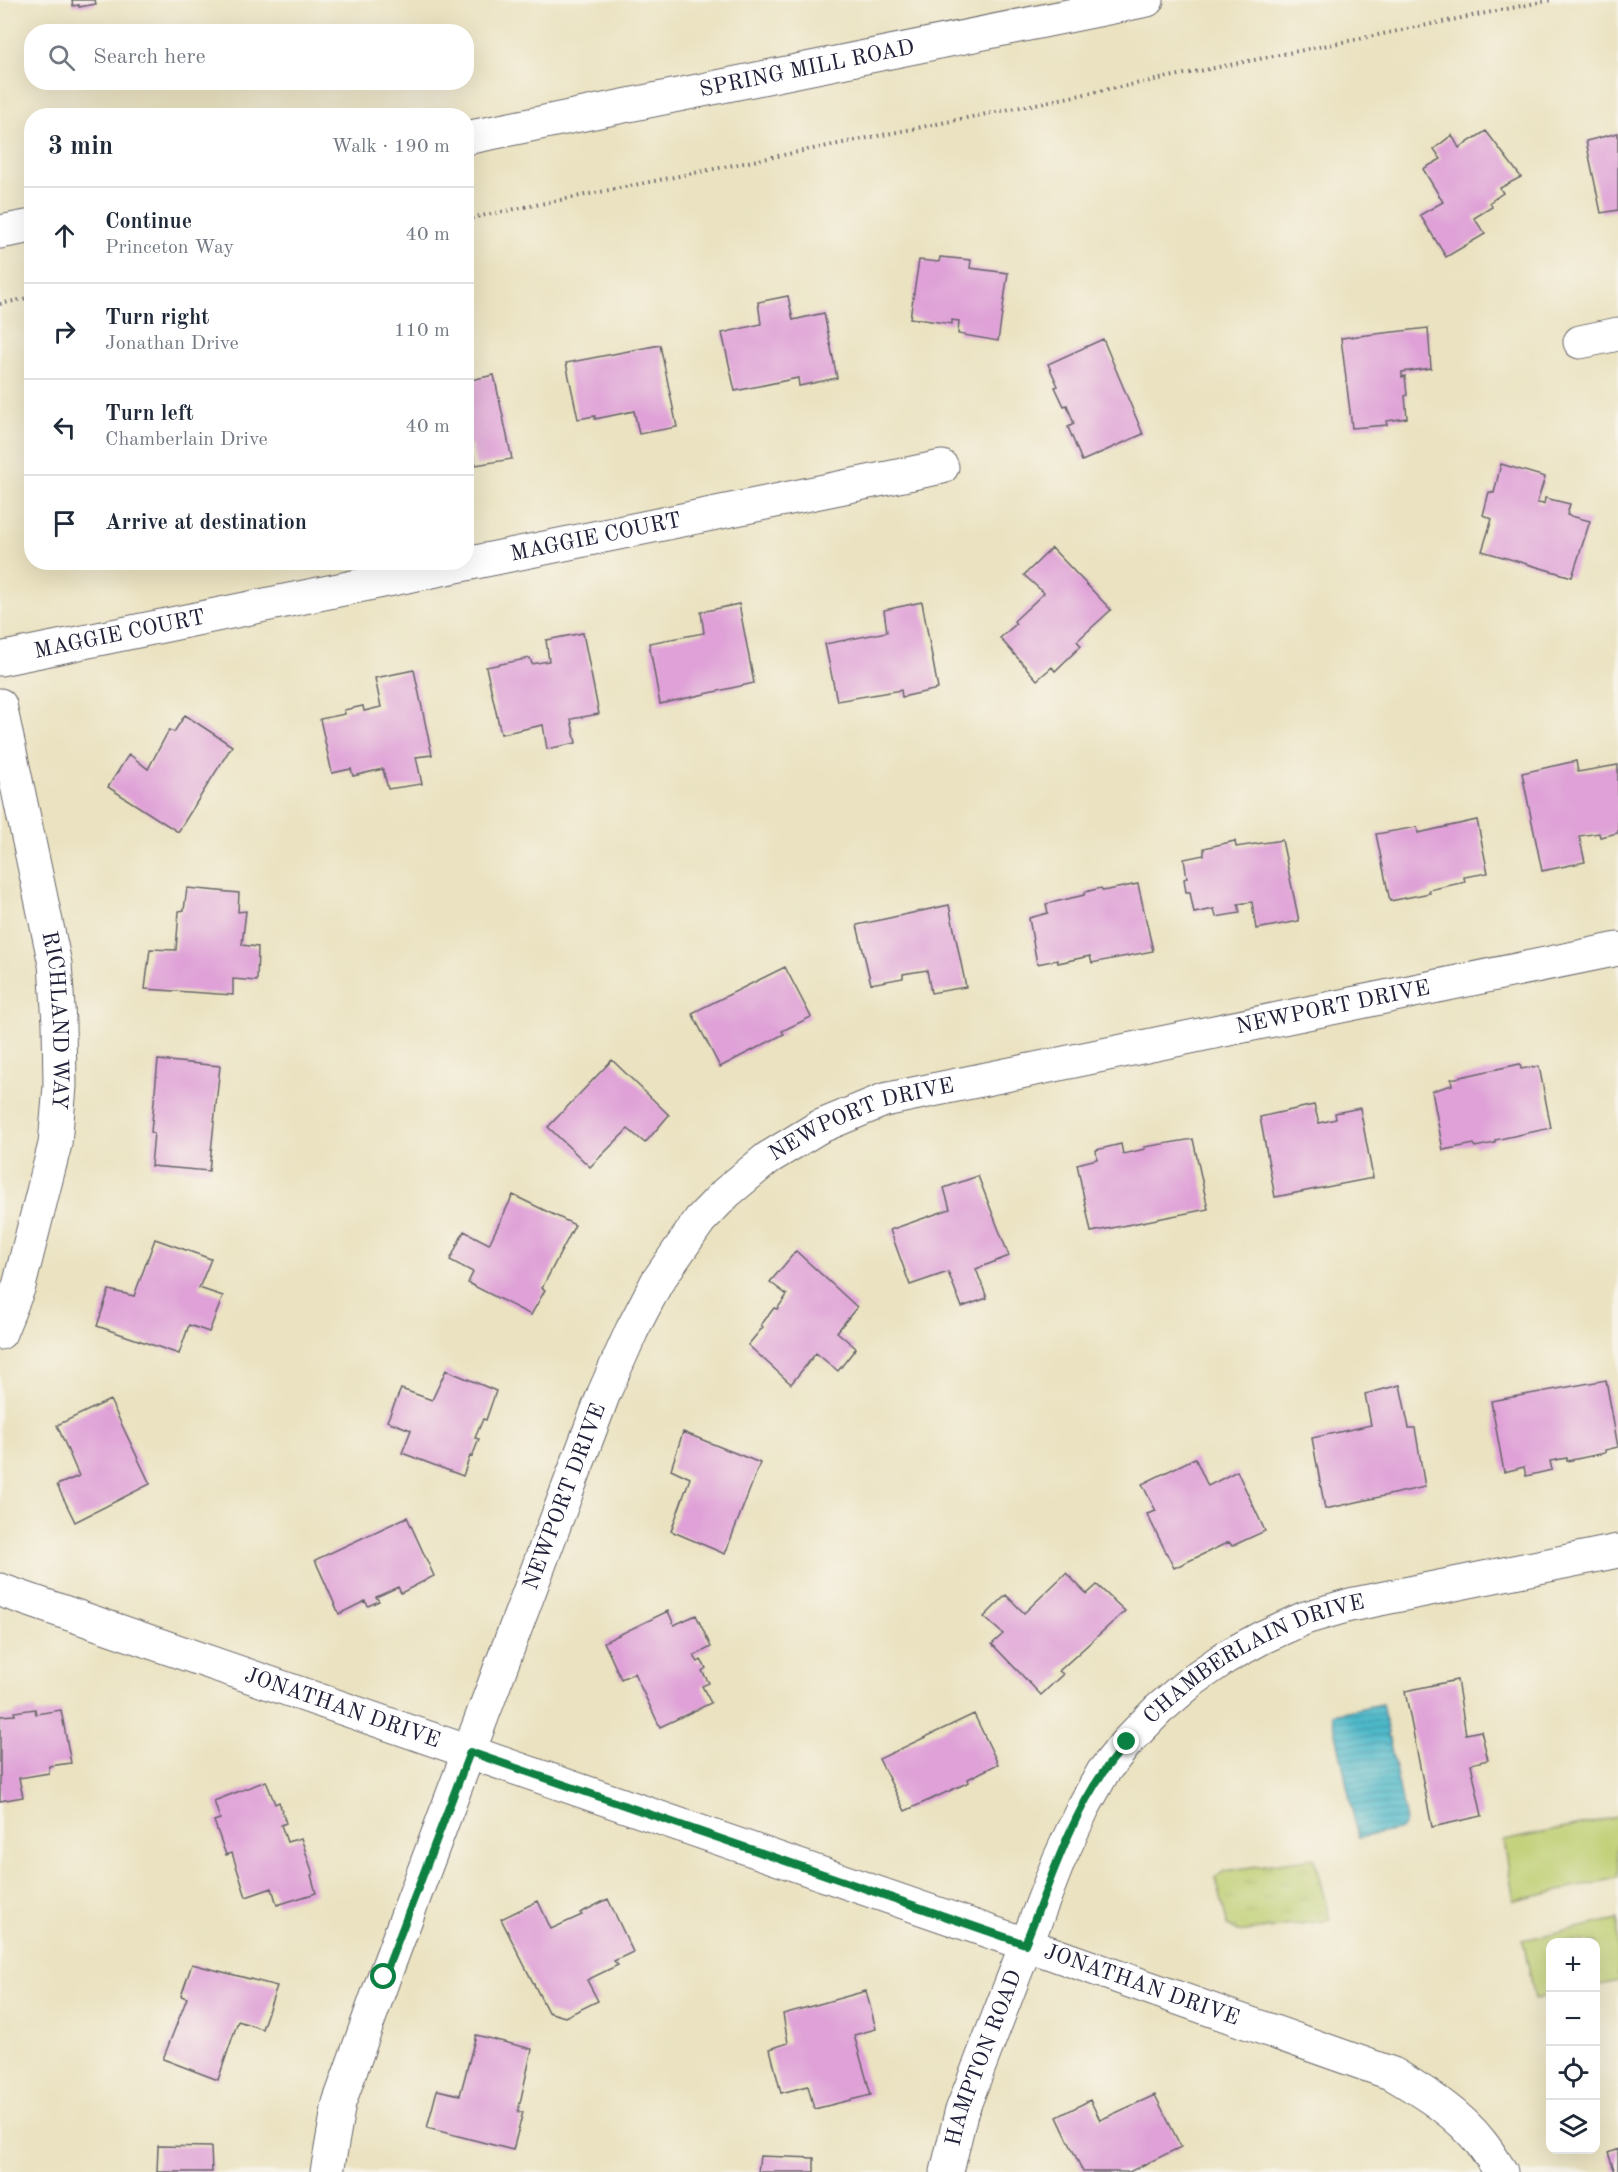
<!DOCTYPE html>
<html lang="en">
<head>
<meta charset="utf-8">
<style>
	body { margin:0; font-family:"Old Standard TT",serif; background:#f2f2f3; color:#1f2937 }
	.controls { position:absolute; right:18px; bottom:18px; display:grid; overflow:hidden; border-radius:12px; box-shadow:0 6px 24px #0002 }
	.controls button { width:54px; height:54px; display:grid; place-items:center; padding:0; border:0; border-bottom:2px solid #e0e1e3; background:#fff; color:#1f2937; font:30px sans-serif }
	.stop { position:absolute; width:18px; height:18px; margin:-14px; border:4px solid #0b8043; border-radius:50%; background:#fff }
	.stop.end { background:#0b8043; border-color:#fff; box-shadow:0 2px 6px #0008 }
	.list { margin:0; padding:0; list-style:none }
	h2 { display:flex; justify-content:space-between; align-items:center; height:78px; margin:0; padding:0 24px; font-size:26px }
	h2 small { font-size:20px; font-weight:400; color:#747a83 }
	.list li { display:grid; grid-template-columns:39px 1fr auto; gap:18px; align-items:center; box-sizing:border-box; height:96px; padding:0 24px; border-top:2px solid #e0e1e3 }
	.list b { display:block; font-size:22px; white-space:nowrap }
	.list p { margin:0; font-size:20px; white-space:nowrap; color:#747a83 }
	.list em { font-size:20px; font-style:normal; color:#747a83 }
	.icon { flex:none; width:33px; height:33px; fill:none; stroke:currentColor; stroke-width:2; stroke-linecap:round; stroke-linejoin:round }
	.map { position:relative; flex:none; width:1618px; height:2172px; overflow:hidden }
	.search { position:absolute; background:#fff; box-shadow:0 6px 24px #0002; left:24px; top:24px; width:450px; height:66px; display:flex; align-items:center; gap:15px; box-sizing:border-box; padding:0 21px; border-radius:24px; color:#747a83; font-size:22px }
	.panel { position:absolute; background:#fff; box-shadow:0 6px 24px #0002; left:24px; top:108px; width:450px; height:462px; border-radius:24px }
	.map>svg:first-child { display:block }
	.park { fill:url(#park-tufts); stroke:#707856; stroke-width:1.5 }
	.pitch { fill:#bece71; stroke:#707856; stroke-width:1.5 }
	.water { fill:url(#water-rules); stroke:#386e82; stroke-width:1.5 }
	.building { fill:#dfa1d7 }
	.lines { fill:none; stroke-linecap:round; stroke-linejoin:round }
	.minor-casing { stroke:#68656a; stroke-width:35 }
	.tertiary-casing { stroke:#68656a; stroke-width:35 }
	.path { stroke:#68656a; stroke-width:4; stroke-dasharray:1.5 4.5; stroke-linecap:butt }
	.minor { stroke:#fff; stroke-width:33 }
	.tertiary { stroke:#fff; stroke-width:33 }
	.route { stroke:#0b8043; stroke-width:8 }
	.labels { text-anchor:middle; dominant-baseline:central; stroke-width:5; stroke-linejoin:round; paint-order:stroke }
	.street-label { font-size:22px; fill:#22223b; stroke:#f7f3e8 }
</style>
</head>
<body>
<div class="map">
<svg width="1618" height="2172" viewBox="0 0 1618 2172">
	<defs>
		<pattern id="park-tufts" width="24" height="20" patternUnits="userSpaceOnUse" patternTransform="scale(1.5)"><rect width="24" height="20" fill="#bece71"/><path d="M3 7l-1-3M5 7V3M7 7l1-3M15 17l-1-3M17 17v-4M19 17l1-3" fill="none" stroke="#a3b163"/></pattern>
		<pattern id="water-rules" width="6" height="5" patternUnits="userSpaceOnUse" patternTransform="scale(1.5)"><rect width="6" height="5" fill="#4eb9ca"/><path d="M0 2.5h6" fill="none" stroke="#4096a5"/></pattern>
	</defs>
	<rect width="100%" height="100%" fill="#f7f3e8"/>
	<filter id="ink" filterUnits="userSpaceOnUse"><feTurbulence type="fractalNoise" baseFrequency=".0167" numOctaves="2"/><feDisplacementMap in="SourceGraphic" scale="12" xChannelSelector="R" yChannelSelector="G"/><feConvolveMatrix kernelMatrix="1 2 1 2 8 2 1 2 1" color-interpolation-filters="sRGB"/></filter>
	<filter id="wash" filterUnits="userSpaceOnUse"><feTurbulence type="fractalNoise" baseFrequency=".008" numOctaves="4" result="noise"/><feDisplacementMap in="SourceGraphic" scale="24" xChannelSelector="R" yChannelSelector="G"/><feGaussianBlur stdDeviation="1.35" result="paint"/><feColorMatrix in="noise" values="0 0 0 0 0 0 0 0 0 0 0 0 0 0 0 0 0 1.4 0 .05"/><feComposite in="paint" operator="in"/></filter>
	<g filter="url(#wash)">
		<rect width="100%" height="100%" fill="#eae2c0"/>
		<path class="park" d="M1314,1858l16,62 -92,12 -10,-6 -12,-48 8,-7z"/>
		<path class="pitch" d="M1618,1817v61l-104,23 -10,-60z
			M1618,1919v62l-22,5v-44h-46v54l-15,3 -12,-59z"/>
		<path class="water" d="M1382,1704l24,117 -4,8 -44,9 -26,-124z"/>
		<g id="blocks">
			<path class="building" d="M72,0h23l1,4 -17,3v-2l-6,1z
				M1486,131l35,46 -21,11 3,5 -13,9 2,5 -18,11 11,16 -39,23 -26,-42 23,-13 -20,-33 18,-10 -7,-10 18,-14 7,13z
				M1618,133v77l-17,3 -15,-72z
				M940,257l31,3 -1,8 38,5 -10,68 -40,-7 1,-13 -7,-1v4l-42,-6 9,-58 20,2z
				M788,296l5,24 31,-7 13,65 -38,8 -1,-8 -63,13 -13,-58 39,-9 -3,-22z
				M1428,328l3,40 -29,4v5l3,-1 2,19 -2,1 2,22 -21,3 1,4 -35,3 -11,-90z
				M1103,339l40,95 -61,27 -14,-34 6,-3 -7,-19 -3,1 -9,-19 3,-1 -10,-22z
				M660,345l17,82 -38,7 -5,-23 -39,8v-3l-17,3 -12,-56z
				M494,375l18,84 -36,6 -5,-21 -5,1v-64z
				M1501,464l44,13 -8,26 7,1 1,-6 25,6 -3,11 23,6 -18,56 -90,-26 10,-32 -9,-4 6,-23 5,1z
				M1052,548l59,62 -34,31 4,5 -26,25 -3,-4 -15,13 -37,-42 16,-14 -2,-3 30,-28 -20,-18z
				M922,602l16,87 -36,8 -1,-7 -64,11 -12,-57 62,-12 -3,-22z
				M739,604l15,79 -94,21 -11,-61 55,-10 -3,-21z
				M583,633l16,81 -28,5 5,24 -29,6 -4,-24 -42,9 -15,-67 44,-9 2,6 17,-3 -3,-21z
				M414,670l18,85 -16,2 6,27 -34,5 -5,-20 -30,7 -2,-7 -19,4 -12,-54 25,-5 -1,-4 19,-4 1,5 17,-4 -6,-29z
				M185,715l47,31 -54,86 -70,-45 21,-33 19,15 21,-39 5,2z
				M1576,761l2,11 40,-7v68l-18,4 -1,-4 -20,3 6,26 -43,9 -20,-98z
				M1477,820l11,53 -24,4 1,5 -36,8 1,3 -40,8 -14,-67 41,-7 1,6z
				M1282,840l17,81 -43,8 -4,-27 -14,2 2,9 -24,4 -2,-8 -20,4 -4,-21h-4l-2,-13 3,-1 -3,-19 20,-4v-7l31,-7 1,6z
				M1138,884l15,67 -61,12 -2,-7 -32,7 -1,-3 -20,4 -8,-46 19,-5 -2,-9 38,-9 1,-3 16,-4 2,3z
				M187,888l52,5 -1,19 8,-1 -4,34 16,2 -1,34 -24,-2v16l-88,-6 5,-40 26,1 3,-39 5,-1z
				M949,905l17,82 -35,6 -4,-23 -24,4v4l-32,6 -14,-59z
				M785,967l26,50 -29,14 2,3 -64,33 -28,-54z
				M158,1060l62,6 -11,105 -58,-5 3,-33 -3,-1z
				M612,1060l57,55 -24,28 -17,-14 -38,38 -42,-40z
				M1520,1064l1,5 18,-3 12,62 -56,12v3l-20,4 -1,-3 -31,6 -11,-59 20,-6 -1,-6z
				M1314,1105l5,18 17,-4 -1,-6 25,-5 13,70 -98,19 -15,-80z
				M1193,1139l15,70 -117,23 -14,-68 20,-5 -1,-9 25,-6 2,10 22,-5 -1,-2z
				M978,1176l31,80 -33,13 11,29 -25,9 -14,-35 -38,13 -20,-55 60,-21 -6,-21z
				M513,1195l62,30 -33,63 3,2 -14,25 -63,-32 5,-11 -23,-12 14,-29 25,13z
				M155,1239l56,20 -12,29 24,8 -14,36 -20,-7 -10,29 -82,-28 12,-36 25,6z
				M796,1251l61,56 -20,25 19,16 -18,23 -22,-18 -25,31 -43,-39 15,-18 -2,-2 13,-17 3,1 10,-14 -17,-13z
				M446,1370l50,21 -10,29 -3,-1 -8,19 4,1 -7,18 -2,-1 -7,20 -61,-23 9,-23 -24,-9 14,-32 31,11z
				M1606,1380l12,67 -13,3v3l-38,8v-3l-17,3 2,9 -26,6 -2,-9 -20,5 -13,-71z
				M1400,1385l9,43h6l10,59 -100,22 -13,-71 59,-13 -6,-31z
				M110,1400l40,84 -75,38 -18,-37 22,-9 -22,-51z
				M683,1432l77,31 -35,91 -54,-23 19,-53 -19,-9z
				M1195,1458l13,28 29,-15 28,60 -33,15 -3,-4 -55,26 -27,-54 9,-3 -14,-27z
				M407,1517l27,59 -33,17 -3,-6 -22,10 3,4 -11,5 -3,-5 -26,13 -24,-54z
				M1066,1573l21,21 10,-9 28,26 -66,60 4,3 -22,21 -49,-51 11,-10 -19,-17 22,-22 18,18z
				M668,1611l6,14 22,-10 15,32 -17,9 4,6 3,-2 5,8 -4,3 7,12 -7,3 9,17 -51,24 -26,-54 -13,6 -17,-37z
				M1457,1680l9,54 15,-3 7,29 -17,4 11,52 -50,11 -27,-136z
				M35,1709l1,5 25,-4 10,53 -22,3v7l-30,5 4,19 -23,4v-85l15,-1 -1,-3z
				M974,1714l24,50 -30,15 1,3 -64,29 -26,-52z
				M266,1781l9,23 4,-2 7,21 -5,2 6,17 14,-4 12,36 -2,1 5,18 -39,12 -5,-17 -26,9 -14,-44 -6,2 -12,-34 6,-2 -6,-18z
				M608,1899l25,53 -19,9 4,4 -31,15 11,21 -33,16 -17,-5 -47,-93 37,-18 13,28 31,-14 -2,-2z
				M192,1964l85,22 -15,43 -24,-8 -20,59 -55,-21 24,-61 -6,-2z
				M866,1991l10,38 -22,6 17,60 -57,14 -6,-23 -27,7 -11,-44 18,-6 -5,-29z
				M476,2035l56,14 -14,63h5l-10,38 -86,-22 10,-38 23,5z
				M1155,2095l26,52 -52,25h-46l-26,-55 33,-17 10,20z
				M158,2146l53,1 1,25h-55z
				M1618,2149v23h-3l-7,-19z
				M760,2156l54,2v14h-56z"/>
		</g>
	</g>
	<g filter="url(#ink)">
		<use href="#blocks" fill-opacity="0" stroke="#68656a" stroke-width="1.5"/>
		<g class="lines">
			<g class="minor-casing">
				<g id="minor">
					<path d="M1580,342l38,-8"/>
					<path id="s1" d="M0,659l942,-192"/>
					<path id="s2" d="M0,705l55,259 4,59 1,63 -5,58 -36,142 -19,47"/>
					<path id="s3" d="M0,1590l1025,354 368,130c32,19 66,40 89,70 7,9 13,19 19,28"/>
					<path id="s4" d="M327,2172l12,-69 45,-126 220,-584 28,-63 25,-48 43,-62 26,-27 42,-35 51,-31 65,-27 734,-151"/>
					<path id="s5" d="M947,2172l14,-59 98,-253 24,-52 20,-36 24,-30 31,-32 35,-30 33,-23 37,-20 42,-19 45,-13 268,-54"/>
				</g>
			</g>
			<g class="tertiary-casing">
				<g id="tertiary">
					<path id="s6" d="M466,138l681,-138"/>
					<path d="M0,232l32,-6"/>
				</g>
			</g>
			<path class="path" d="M466,219l1085,-219
				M0,304l32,-7"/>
			<use href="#minor" class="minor"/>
			<use href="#tertiary" class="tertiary"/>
		</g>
	</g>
	<g class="lines" filter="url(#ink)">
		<path class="route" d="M384,1977l86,-225 555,192c22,-54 45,-126 79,-173 7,-10 16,-20 23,-29"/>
	</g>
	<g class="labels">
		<g class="street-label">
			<text stroke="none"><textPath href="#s6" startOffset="348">SPRING MILL ROAD</textPath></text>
			<text stroke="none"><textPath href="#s1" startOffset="608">MAGGIE COURT</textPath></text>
			<text stroke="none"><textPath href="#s1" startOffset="122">MAGGIE COURT</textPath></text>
			<text stroke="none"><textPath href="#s4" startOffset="1707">NEWPORT DRIVE</textPath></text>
			<text stroke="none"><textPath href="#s2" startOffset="321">RICHLAND WAY</textPath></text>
			<text stroke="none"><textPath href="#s4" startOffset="1221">NEWPORT DRIVE</textPath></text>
			<text stroke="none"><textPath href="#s4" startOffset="717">NEWPORT DRIVE</textPath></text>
			<text stroke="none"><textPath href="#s5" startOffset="624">CHAMBERLAIN DRIVE</textPath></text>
			<text stroke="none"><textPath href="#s3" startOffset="362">JONATHAN DRIVE</textPath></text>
			<text stroke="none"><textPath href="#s3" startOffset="1208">JONATHAN DRIVE</textPath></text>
			<text stroke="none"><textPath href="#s5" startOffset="120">HAMPTON ROAD</textPath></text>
		</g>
	</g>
</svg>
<div class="controls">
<button>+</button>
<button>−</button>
<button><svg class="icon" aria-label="locate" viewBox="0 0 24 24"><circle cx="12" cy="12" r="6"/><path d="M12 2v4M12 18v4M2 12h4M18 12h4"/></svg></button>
<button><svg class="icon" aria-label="layers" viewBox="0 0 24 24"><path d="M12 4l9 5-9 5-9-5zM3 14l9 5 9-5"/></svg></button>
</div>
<div class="stop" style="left:384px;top:1977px"></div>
<div class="stop end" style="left:1127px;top:1742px"></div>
<div class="search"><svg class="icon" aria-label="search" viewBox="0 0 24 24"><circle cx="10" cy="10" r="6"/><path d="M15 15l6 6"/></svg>Search here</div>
<section class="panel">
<h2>3 min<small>Walk · 190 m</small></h2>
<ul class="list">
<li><svg class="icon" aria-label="ahead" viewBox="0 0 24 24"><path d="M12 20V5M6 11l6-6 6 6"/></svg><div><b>Continue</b><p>Princeton Way</p></div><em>40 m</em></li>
<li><svg class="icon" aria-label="right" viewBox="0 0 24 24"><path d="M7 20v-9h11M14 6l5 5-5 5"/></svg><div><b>Turn right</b><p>Jonathan Drive</p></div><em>110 m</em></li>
<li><svg class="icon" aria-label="left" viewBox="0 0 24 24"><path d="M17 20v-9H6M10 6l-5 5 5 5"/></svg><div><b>Turn left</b><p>Chamberlain Drive</p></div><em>40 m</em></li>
<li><svg class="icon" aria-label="arrive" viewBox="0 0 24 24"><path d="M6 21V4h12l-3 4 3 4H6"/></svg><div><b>Arrive at destination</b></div></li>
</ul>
</section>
</div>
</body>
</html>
